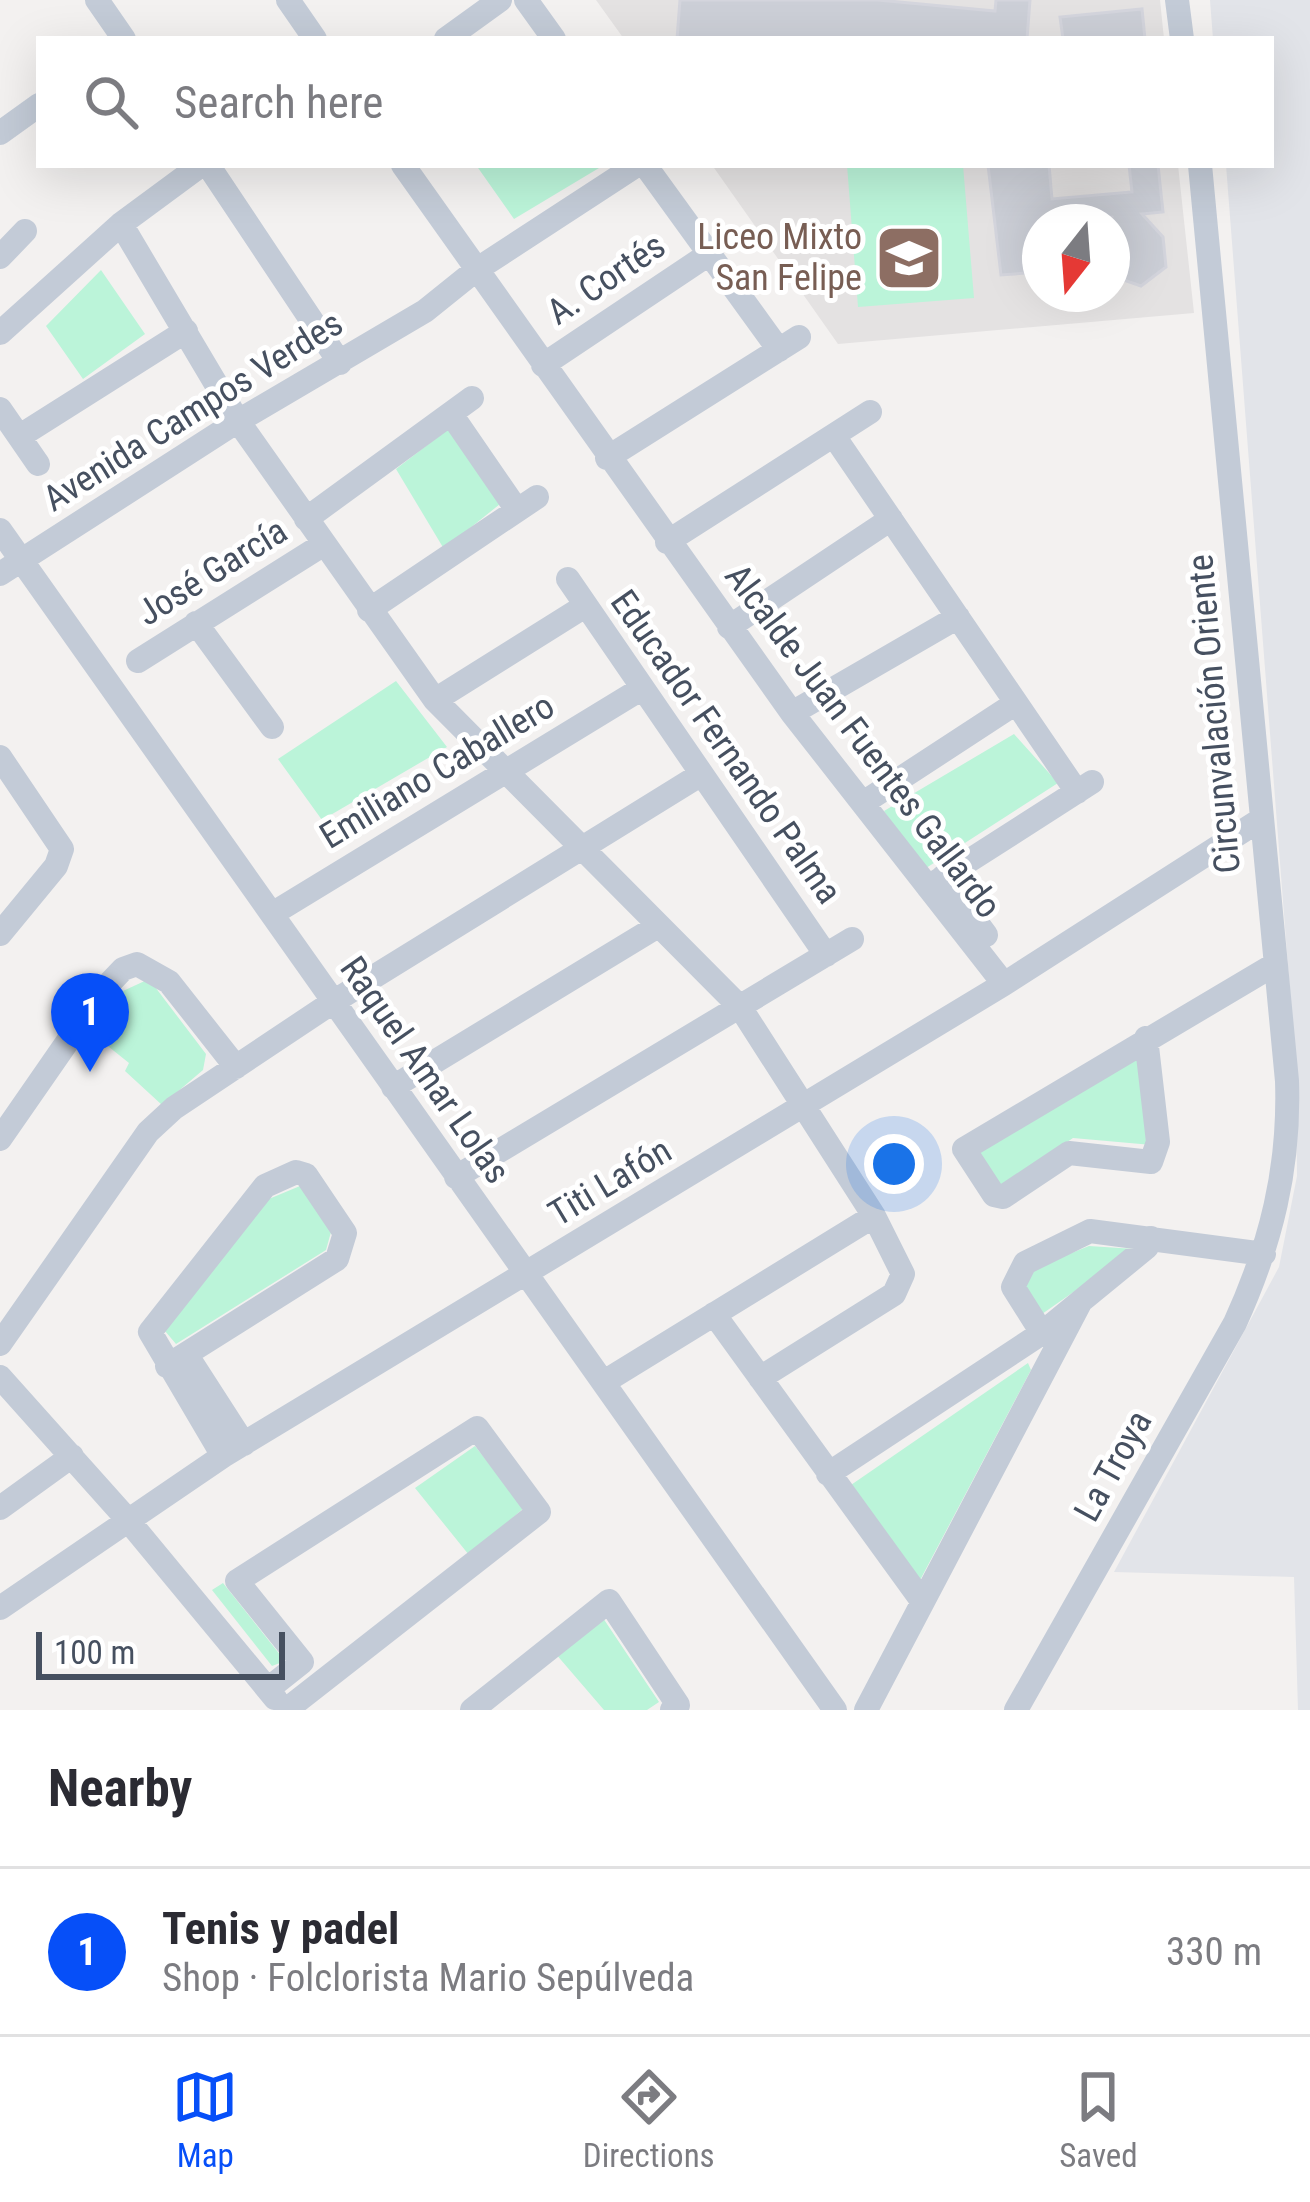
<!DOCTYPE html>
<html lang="en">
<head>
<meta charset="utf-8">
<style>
	body { margin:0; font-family:"Roboto Condensed",sans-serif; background:#f7f7f7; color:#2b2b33 }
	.compass { position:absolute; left:1022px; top:204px; width:108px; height:108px; border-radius:50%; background:#fff; box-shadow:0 12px 48px #0002; rotate:197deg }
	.scale { position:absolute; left:36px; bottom:30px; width:249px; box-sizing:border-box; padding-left:12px; border:6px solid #465060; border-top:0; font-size:33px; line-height:42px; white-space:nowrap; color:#465060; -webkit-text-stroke:9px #fff; paint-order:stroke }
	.you { position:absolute; left:894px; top:1164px; width:42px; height:42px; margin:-30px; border:9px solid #fff; border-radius:50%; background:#1a73e8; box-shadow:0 0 0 18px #1a73e833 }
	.badge { display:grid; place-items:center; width:78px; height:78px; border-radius:50%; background:#064ff8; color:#fff; font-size:39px; font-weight:700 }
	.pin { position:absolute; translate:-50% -99px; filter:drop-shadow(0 3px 6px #0008) }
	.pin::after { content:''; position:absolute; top:63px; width:42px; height:36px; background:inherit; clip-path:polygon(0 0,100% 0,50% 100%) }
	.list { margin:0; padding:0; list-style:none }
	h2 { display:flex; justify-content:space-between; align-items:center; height:156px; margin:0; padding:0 48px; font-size:51px }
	h2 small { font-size:39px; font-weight:400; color:#7c7c81 }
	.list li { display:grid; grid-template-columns:78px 1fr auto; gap:36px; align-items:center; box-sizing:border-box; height:168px; padding:0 48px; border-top:3px solid #e1e1e2 }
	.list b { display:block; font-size:45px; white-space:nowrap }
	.list p { margin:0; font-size:39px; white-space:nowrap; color:#7c7c81 }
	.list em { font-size:39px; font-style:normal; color:#7c7c81 }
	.icon { flex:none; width:66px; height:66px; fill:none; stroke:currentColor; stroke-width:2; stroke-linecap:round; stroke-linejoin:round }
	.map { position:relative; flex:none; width:1310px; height:1710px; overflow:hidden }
	.search { position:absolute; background:#fff; box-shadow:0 12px 48px #0002; left:36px; right:36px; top:36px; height:132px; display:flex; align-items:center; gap:30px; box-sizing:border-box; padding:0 42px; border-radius:0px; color:#7c7c81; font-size:45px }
	.sheet { height:324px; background:#fff }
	nav { display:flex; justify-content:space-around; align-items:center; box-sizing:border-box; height:168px; border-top:3px solid #e1e1e2; background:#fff; font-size:33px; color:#7c7c81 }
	nav a { display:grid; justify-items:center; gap:6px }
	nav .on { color:#064ff8 }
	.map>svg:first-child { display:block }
	.education { fill:#e4e2e2; fill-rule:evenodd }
	.airport { fill:#e2e4e9 }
	.green { fill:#bbf4d9 }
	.building { fill:#cccfd7; stroke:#d4d5dd; stroke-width:3 }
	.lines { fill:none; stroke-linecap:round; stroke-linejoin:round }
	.minor { stroke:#c3cbd7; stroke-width:24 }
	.labels { text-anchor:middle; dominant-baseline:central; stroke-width:10; stroke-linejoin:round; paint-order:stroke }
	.education-label { font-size:36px; fill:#785e54; stroke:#fff; text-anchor:end }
	.street-label { font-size:36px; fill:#465060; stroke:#fff }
</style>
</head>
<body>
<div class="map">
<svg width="1310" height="1710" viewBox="0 0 1310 1710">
	<rect width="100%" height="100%" fill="#f3f1f0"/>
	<path class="education" d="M596,0h564l4,39h-540z
		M712,165h466l16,148 -356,31zM1040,222h72v72h-72z"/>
	<path class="airport" d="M1210,0h100v1710h-12l-4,-133 -180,-5 165,-305 18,-91 -1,-107 -70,-904h45v-126h-58z"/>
	<path class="green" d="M476,165h128l-90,54z
		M847,165h116l11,133 -116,9z
		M101,270l44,64 -62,45 -37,-53z
		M448,429l52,75 -56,45 -48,-80z
		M396,681l51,66 -125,73 -44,-61z
		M1014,734l44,49 -135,87 -39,-59z
		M149,979l57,75 -3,16 -41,35 -37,-34 4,-8 -35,-28 29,-44z
		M1139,1047l13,98 -79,-7 -77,52 -22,-39z
		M300,1186l31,46 -5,18 -150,94 -11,-13 99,-130z
		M1089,1246l46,3 -93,65 -20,-29 2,-13z
		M1028,1363l3,7 -112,212 -71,-95z
		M475,1446l49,62 -55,47 -54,-67z
		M223,1583l62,78 -13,5 -60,-76z
		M603,1618l56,84 -12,8h-43l-49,-57z"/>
	<path class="building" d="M680,0h198l117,11 1,-11h34l-3,39h-350z
		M1142,9l3,30h-82l-3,-22z
		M988,165h61l3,34 80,-7 -3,-27h29l5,47 -21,2 21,23 3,30 -25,19 -29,-10v-59l-72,5v50l-39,3z"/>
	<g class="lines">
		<path class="minor" d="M97,0l27,39
			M288,0l27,39
			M526,0l28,39
			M1177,0l5,39
			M446,39l54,-39
			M0,133l39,-28
			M208,165l132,198
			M403,165l389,548 212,271
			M645,165l134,185
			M121,224l117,197 197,279 305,307 134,209 29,58 -9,20 -134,84
			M0,257l25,-26
			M0,333l121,-109 80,-59
			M543,365l166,-111
			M0,409l38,55
			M451,414l66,96
			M20,436l166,-105
			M834,436l243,356
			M607,458l192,-121
			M306,519l166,-121
			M0,530l835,1180
			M667,542l203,-130
			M0,574l238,-153 187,-110 51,-41 161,-105
			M568,579l258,376
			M369,610l168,-113
			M196,623l76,104
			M729,627l162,-108
			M138,661l186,-117
			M435,700l150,-94
			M792,713l166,-96
			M0,757l62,92 -6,17 -56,68
			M863,803l153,-100
			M943,877l43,58
			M928,887l164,-105
			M272,914l369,-225
			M1146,1038l12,104 -7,20 -82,-9 -66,44 -9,-2 -30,-46 308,-183
			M393,1087l265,-161
			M0,1139l104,-150 19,-20 14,-5 32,18 67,85
			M456,1177l396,-238
			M714,1314l208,287
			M1042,1333l-29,-46 12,-24 65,-32 174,23
			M0,1344l148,-212 26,-24 159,-106 367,-227
			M186,1354l58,90
			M167,1366l170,-107 8,-26 -39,-58 -10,-3 -31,14 -115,146 73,124
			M0,1377l127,142 148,179
			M604,1382l270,-166
			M828,1474l214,-141 105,-86 4,-9
			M0,1508l72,-52
			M0,1608l223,-152 781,-472 256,-164
			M268,1689l34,-27 -65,-81 240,-153 62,84 -253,198
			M472,1710l137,-109 69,104 -6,5
			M866,1710l215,-409
			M1016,1710l219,-387c36,-79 55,-155 52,-242l-87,-916"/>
	</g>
	<defs>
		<g id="school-square" transform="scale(3.45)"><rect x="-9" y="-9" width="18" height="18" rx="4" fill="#8d6e63" stroke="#fff"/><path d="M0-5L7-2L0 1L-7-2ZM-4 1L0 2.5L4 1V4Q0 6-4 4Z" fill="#fff"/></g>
	</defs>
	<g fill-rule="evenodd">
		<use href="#school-square" x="909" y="258"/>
	</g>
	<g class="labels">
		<g class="education-label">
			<text x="862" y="237">Liceo Mixto<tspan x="862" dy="41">San Felipe</tspan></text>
		</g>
		<g class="street-label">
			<text transform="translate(606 279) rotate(-34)">A. Cortés</text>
			<text transform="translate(193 411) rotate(-32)">Avenida Campos Verdes</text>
			<text transform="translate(212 572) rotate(-32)">José García</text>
			<text transform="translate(1214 714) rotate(-95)">Circunvalación Oriente</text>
			<text transform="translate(863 741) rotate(53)">Alcalde Juan Fuentes Gallardo</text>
			<text transform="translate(726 747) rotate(55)">Educador Fernando Palma</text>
			<text transform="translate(437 771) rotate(-31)">Emiliano Caballero</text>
			<text transform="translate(425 1070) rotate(55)">Raquel Amar Lolas</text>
			<text transform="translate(610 1182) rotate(-31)">Titi Lafón</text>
			<text transform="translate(1113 1466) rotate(-61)">La Troya</text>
		</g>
	</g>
</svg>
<svg class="compass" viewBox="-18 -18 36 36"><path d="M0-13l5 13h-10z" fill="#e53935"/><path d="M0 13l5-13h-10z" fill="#7c7c81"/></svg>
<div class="scale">100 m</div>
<div class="you"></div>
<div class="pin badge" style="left:90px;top:1072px">1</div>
<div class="search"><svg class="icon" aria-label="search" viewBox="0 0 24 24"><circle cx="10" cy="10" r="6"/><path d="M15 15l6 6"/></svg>Search here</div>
</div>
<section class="sheet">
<h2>Nearby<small></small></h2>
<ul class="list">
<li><span class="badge">1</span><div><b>Tenis y padel</b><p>Shop · Folclorista Mario Sepúlveda</p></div><em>330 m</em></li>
</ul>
</section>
<nav>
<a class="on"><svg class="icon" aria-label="map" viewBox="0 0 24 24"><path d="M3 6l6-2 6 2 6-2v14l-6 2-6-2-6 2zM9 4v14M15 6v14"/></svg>Map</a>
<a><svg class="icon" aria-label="directions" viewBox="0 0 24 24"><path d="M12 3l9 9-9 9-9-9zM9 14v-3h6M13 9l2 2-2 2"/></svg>Directions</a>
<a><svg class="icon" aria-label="saved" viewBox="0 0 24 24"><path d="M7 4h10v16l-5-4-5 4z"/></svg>Saved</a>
</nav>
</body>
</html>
